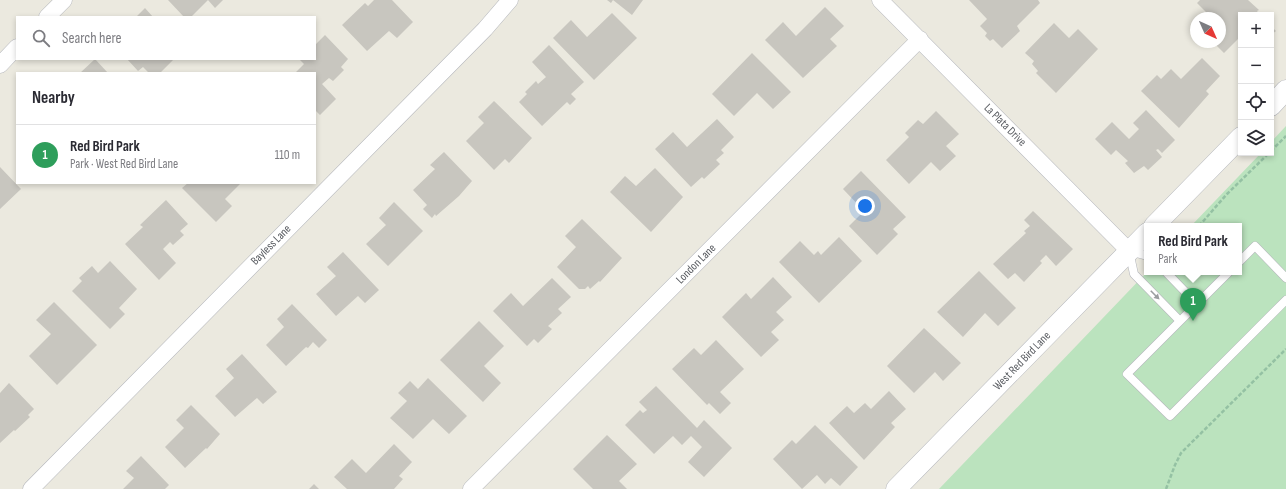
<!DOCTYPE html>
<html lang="en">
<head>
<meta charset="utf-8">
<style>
	body { margin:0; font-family:"Sofia Sans Condensed",sans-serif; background:#f7f7f7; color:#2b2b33 }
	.controls { position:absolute; right:12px; top:12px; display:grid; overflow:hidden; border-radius:0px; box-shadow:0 2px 6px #0003 }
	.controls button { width:36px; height:36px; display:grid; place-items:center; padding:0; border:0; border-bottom:1px solid #e1e1e2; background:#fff; color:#2b2b33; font:20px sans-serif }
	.compass { position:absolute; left:1190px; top:12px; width:36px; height:36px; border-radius:50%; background:#fff; box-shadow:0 2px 6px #0003; rotate:135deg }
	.you { position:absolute; left:865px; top:206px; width:14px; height:14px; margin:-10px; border:3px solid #fff; border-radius:50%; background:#1a73e8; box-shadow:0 0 0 6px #1a73e833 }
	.badge { display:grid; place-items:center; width:26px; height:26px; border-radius:50%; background:#e6442b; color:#fff; font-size:13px; font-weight:700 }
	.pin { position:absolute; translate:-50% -33px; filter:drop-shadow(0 1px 2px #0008) }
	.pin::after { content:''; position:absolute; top:21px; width:14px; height:12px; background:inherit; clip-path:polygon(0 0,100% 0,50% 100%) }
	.popup { position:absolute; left:1144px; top:223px; width:98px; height:52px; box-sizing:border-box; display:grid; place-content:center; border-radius:0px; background:#fff; filter:drop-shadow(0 1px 3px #0005); font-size:13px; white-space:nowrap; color:#7c7c81 }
	.popup b { font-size:15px; color:#2b2b33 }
	.popup::after { content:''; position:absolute; left:50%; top:100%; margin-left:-8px; border:8px solid transparent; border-top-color:#fff }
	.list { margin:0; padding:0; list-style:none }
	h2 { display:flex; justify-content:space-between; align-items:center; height:52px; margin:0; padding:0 16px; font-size:17px }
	h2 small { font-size:13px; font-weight:400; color:#7c7c81 }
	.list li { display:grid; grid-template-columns:26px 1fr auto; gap:12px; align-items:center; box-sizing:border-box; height:60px; padding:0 16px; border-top:1px solid #e1e1e2 }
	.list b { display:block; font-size:15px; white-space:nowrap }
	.list p { margin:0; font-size:13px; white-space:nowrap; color:#7c7c81 }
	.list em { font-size:13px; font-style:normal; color:#7c7c81 }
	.icon { flex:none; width:22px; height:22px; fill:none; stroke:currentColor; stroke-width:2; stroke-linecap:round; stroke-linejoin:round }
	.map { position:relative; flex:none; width:1286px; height:489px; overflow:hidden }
	.search { position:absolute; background:#fff; box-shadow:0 2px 6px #0003; left:16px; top:16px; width:300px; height:44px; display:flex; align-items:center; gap:10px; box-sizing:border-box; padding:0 14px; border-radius:0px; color:#7c7c81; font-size:15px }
	.panel { position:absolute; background:#fff; box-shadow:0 2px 6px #0003; left:16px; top:72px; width:300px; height:112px; border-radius:0px }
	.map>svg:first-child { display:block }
	.green { fill:#bbe3be }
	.building { fill:#c8c6bf }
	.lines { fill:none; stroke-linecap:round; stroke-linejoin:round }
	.service-casing { stroke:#b5b7bc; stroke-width:9 }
	.minor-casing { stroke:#b5b7bc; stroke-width:17 }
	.tertiary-casing { stroke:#b5b7bc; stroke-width:21 }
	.path { stroke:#94c1a3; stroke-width:2.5; stroke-dasharray:4 2; stroke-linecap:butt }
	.service { stroke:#fff; stroke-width:8 }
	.minor { stroke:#fff; stroke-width:16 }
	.tertiary { stroke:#fff; stroke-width:20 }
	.oneway { fill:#9b9da0 }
	.labels { text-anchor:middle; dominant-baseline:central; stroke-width:4; stroke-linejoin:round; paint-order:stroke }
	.street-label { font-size:12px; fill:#585b60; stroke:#fff }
</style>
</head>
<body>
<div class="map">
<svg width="1286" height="489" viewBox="0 0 1286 489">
	<rect width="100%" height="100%" fill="#ebe9df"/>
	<path class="green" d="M1286,126v363h-347l208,-217h92v-46h-48l70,-73h10v-11z"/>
	<path class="building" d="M168,0h40l-17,17h-7z
		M208,0h15l-8,8z
		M374,0h18l21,22 -16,16 -8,-7 -22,20 -25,-26 23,-22 3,3z
		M607,0h36l-11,15 -19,-15 -2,3z
		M969,0h69l2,3 -23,23 3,5 -18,17 -9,-9 -3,2 -5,-5 2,-3 -7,-7 7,-7z
		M1200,0h48l11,10 -2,1 3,4h-19v21l-17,17 -11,-11h7v-24h-8l-15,-15z
		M825,7l19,19 -14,13 7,7 -34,32 -38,-38 18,-18 13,14z
		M145,8l8,9h-17z
		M612,13l25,25 -43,42 -41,-42 18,-18 16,17z
		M1054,23l15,15 9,-9 20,20 -42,44 -20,-20 2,-2 -6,-7 2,-3 -9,-8z
		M1271,26l5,5 -5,4z
		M325,35l23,24 -7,8 3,3 -11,11 -4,-3 -7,6 14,15 -16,16 -5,-5v-37h-20l9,-9 -4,-4 1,-1h14v-14z
		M549,45l35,37 -13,12 5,5 -6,6 -3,-3 -25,24 -23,-24 8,-8 -2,-2 11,-11 2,3 8,-7 -14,-15z
		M752,53l39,39 -18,17 -16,-16 -23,23 -22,-22z
		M1202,58l18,18 -14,15 3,3 -30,34 -38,-37 16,-16 4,4 10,-10 10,10z
		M95,59l13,14h-28z
		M127,59h45l1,1 -13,13 -3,-1 -1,1h-7l-6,-6 -5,4z
		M494,101l38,37 -23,25 -4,-4 -11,11 -28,-29 18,-18 -6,-6z
		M1146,110l29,30 -13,13 -4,-4 -2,1 6,7 -14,13 -4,-4 -10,7 -9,-10 3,-2 -12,-11 -5,5 -16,-16 17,-17 17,17 10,-10 -6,-6z
		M936,111l23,23 -13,12 10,10 -16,15 -9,-9 -22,22 -23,-24 23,-23 -4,-4 13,-13 5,4z
		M717,119l17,18 -13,13 3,3 -8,7 4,4 -16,15 -2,-2 -11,10 -36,-38 18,-17 14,15z
		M444,152l28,29 -13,15 -23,20 -1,-2 -3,4 -9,-9 4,-4 -14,-15 22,-21 -5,-4z
		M0,167l21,22 -21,20z
		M655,168l28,29 -32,35 -41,-40 15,-16 11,10z
		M861,171l45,46 -13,12 5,5 -21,21 -28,-29 15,-15 -21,-22z
		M188,183h53l-16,16 7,7 -16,16 -34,-34z
		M166,200l22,24 -8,7 4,4 -11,10 -3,-3 -7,7 13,14 -17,17 -34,-36 18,-17 -3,-2z
		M394,202l29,29 -35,35 -22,-22 20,-19 -7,-7z
		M1033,211l40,38 -17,17 -10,-11 -6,6 2,2 -18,19 -9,-9 -7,6 -15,-15 33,-31 -2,-2 6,-5 -6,-6z
		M582,219l40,39 -22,24 -1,-1 -9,8 -2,-3 -3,3h-6l-22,-22 19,-20 -11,-11z
		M839,237l23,24 -43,42 -40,-41 21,-21 14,14 4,-4 3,4z
		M343,252l36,38 -14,13 -7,-7 -22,20 -20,-22 20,-18 -9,-9z
		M110,261l27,28 -18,19 6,6 -15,15 -38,-38 10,-10 -3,-3 13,-12 6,7z
		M979,271l37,37 -18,18 -13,-13 -22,24 -26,-25z
		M773,277l19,20 -16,15 8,8 -13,12 8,8 -18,17 -39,-40 24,-24 5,6z
		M552,278l19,19 -13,12 4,4 -14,13 4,3 -14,14 -4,-4 -7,7 -34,-35 18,-18 12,13z
		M54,302l43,43 -40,40 -28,-29 22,-22 -15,-14z
		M292,304l35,36 -8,8 -6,-6 -5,6 -2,-1 -20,19 -20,-21 18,-18 -7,-8z
		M479,321l25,25 -20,20 17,17 -18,19 -43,-42z
		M924,328l37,35 -18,18 -8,-9 -21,21 -27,-27z
		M716,340l28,29 -24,23 11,11 -11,11 -11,-11 -2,2 -35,-36 22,-21 7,7z
		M242,354l35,38 -14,12 -6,-6 -22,19 -20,-21 19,-18 -8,-9z
		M428,378l39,38 -18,18 -16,-15 -20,20 -23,-21 17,-17 -9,-8 12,-12 8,8z
		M9,383l25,26 -6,6 2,2 -15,14 -1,-1 -14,13v-50z
		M656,386l41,42 7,-8 28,28 -28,29 -16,-15 14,-15 -11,-11 -9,9 -9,-9 -19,18 -29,-29 15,-15 3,3 4,-3 -8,-8z
		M889,391l17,18 -15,14 4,4 -31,33 -35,-37 18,-17 7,7 11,-10 6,6z
		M191,405l29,29 -13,15 -1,-1 -21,20 -20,-21 19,-19 -8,-8z
		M815,425l43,42 -18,19 -9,-8 -6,6 -8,-9 -15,14 -29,-30 19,-19 4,4z
		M607,435l30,29 -18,17 8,8h-34l-20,-20z
		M394,444l18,18 -13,14 4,3 -9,10h-47l-13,-12 18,-18 14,14z
		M141,456l28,29 -4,4h-42l11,-11 -8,-7z
		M314,484l5,5h-10z"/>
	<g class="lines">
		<g class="service-casing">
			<path id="service" d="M1147,256l-18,-5 5,23 46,47
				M1239,262l16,-16 31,32
				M1166,272l31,32
				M1229,272l-102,102 43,42 116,-116"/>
		</g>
		<g class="minor-casing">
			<path id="minor" d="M880,0l249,251
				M47,17l17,-17
				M0,65l17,-18
				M31,489l454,-460 25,-29
				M471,489l449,-450"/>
		</g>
		<g class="tertiary-casing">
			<path id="tertiary" d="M1271,106l15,-16
				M1154,226l87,-89
				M896,489l251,-256"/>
		</g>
		<path class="path" d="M1271,151l15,-15
			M1199,226l28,-32 42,-41
			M1166,489l9,-24 6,-12 105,-104"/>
		<use href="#service" class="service"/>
		<use href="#minor" class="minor"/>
		<use href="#tertiary" class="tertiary"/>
	</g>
	<defs><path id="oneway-solid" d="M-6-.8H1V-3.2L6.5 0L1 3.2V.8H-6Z"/></defs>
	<use class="oneway" href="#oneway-solid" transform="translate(1155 295) rotate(45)"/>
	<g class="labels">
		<g class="street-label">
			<text transform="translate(1005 125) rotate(45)">La Plata Drive</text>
			<text transform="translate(271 245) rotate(-45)">Bayless Lane</text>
			<text transform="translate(696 264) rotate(-45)">London Lane</text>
			<text transform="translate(1022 361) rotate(-46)">West Red Bird Lane</text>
		</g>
	</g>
</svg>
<div class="controls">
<button>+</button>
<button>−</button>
<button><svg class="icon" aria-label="locate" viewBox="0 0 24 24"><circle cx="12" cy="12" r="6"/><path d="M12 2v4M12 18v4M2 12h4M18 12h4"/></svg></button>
<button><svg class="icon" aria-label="layers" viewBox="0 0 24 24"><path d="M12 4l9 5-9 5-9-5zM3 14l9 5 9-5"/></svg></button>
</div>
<svg class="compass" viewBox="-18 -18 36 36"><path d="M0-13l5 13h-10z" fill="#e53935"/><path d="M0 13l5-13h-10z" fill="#7c7c81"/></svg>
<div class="you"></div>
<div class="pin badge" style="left:1193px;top:321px;background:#2e9e5b">1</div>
<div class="popup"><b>Red Bird Park</b>Park</div>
<div class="search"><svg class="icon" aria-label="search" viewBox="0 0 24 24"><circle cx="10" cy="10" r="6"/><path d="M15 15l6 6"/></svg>Search here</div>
<section class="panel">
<h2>Nearby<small></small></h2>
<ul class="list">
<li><span class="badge" style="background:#2e9e5b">1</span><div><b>Red Bird Park</b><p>Park · West Red Bird Lane</p></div><em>110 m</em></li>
</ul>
</section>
</div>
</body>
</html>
